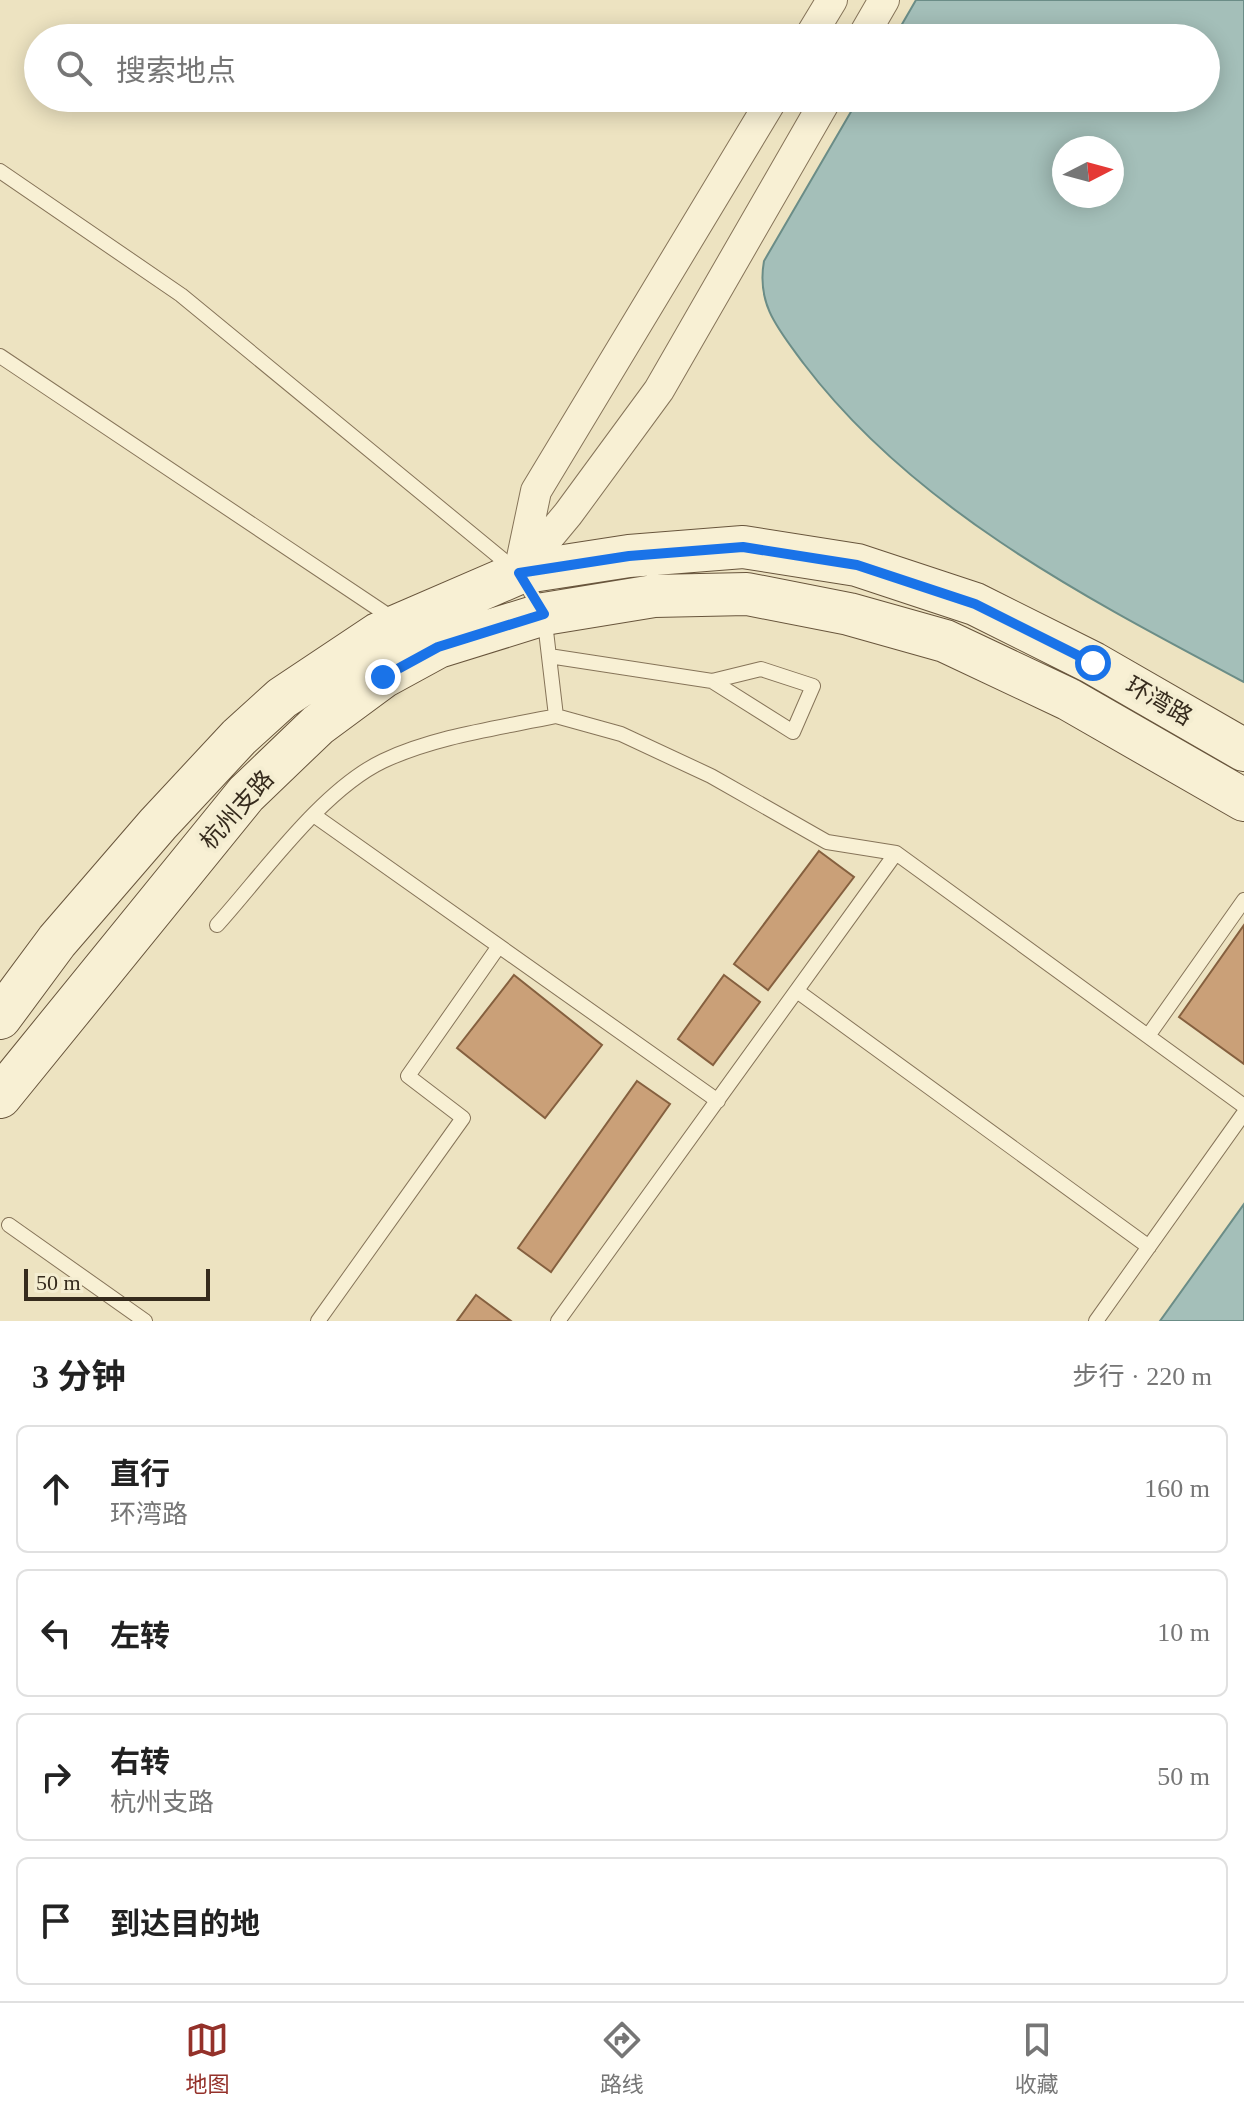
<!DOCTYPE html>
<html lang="zh">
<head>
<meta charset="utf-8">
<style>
	body { margin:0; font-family:"Times New Roman","Noto Sans SC",serif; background:#f2f2f2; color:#222 }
	.compass { position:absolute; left:1052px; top:136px; width:72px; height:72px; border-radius:50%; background:#fff; box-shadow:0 4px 20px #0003; rotate:84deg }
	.scale { position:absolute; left:24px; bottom:20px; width:186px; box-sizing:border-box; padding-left:8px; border:4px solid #362b1d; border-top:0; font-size:22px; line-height:28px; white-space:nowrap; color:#362b1d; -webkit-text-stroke:6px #f4edd1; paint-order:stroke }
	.stop { position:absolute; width:24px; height:24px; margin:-18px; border:6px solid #1a73e8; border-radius:50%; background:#fff }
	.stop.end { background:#1a73e8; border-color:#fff; box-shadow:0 2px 8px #0008 }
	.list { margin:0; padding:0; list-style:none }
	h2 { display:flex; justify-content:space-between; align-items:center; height:104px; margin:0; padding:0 32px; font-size:34px }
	h2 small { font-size:26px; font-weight:400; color:#767676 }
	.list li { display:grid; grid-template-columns:52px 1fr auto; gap:24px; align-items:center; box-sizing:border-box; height:128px; margin:0 16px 16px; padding:0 16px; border:2px solid #e0e0e0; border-radius:12px }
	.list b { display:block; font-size:30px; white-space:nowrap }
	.list p { margin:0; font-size:26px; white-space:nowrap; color:#767676 }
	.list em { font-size:26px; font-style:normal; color:#767676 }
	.icon { flex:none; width:44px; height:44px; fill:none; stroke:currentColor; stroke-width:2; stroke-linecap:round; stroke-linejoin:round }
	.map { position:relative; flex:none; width:1244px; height:1321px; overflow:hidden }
	.search { position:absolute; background:#fff; box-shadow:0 4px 20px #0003; left:24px; right:24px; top:24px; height:88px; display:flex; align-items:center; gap:20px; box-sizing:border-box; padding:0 28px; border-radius:44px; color:#767676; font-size:30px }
	.sheet { height:680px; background:#fff }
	nav { display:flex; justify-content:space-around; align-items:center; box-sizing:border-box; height:112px; border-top:2px solid #e0e0e0; background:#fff; font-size:22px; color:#767676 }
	nav a { display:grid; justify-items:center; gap:4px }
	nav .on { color:#94312a }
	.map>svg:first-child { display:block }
	.water { fill:#a4bfb9; stroke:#6b8d87; stroke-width:2; fill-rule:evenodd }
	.building { fill:#caa078; stroke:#85603f; stroke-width:2 }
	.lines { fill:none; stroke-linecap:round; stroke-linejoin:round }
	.lane-casing { stroke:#867459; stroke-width:16 }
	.street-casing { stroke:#867459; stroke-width:32 }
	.secondary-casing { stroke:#68553c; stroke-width:44 }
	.lane { stroke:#f8f0d4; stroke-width:14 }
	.street { stroke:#f8f0d4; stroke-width:30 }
	.secondary { stroke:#f8f0d4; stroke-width:42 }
	.route { stroke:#1a73e8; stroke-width:10 }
	.labels { text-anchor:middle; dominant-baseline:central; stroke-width:8; stroke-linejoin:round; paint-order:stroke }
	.street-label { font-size:24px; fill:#362b1d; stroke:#f4edd1 }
</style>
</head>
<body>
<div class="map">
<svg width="1244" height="1321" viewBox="0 0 1244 1321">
	<rect width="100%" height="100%" fill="#ede3c1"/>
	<path class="water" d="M916,0h328v682c-158,-84 -330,-173 -440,-318 -25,-34 -48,-59 -40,-103l95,-163h347v-60h-312zM1064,148h48v48h-48z
		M1244,1204v117h-84z"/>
	<path class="building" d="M819,851l35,26 -86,113 -34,-26z
		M1244,925v139l-65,-47z
		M514,975l88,70 -57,73 -88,-70z
		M724,975l36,27 -47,63 -35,-26z
		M637,1081l33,23 -119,168 -33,-24z
		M476,1295l35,26h-54z"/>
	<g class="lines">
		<g class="lane-casing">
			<path id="lane" d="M0,171l181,124 338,278 25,41 12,102c-57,12 -120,20 -173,45 -61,29 -120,113 -166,164
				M0,356l395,264
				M549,656l163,25 81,51 20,-46 -52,-17 -49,12
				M556,716l65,18 90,42 116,66 69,11 348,253
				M315,816l403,285
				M797,991l352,256
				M1148,1036l96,-136
				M9,1225l136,96
				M318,1321l145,-203 -55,-42 91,-130
				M558,1321l338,-468
				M1096,1321l148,-208"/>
		</g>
		<g class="street-casing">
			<path id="street" d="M809,38l23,-38
				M862,38l22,-38
				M520,567l16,-76 237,-393
				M519,573l49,-59 91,-124 168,-292"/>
		</g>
		<g class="secondary-casing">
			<path id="secondary" d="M0,1018l57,-77 101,-117 81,-87 43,-39 96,-64 141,-61 110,-17 114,-9 114,18 118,39 118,59 151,87
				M0,1097l246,-303 72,-69 65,-48 55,-30 106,-33 110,-18 93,-2 102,20 96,27 123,58 176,101"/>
		</g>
		<use href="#lane" class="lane"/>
		<use href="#street" class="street"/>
		<use href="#secondary" class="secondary"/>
	</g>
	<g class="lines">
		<path class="route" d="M383,677l55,-30 106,-33 -25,-41 110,-17 114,-9 114,18 118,39 118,59"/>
	</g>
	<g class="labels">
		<g class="street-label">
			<text transform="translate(1159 701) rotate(30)">环湾路</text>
			<text transform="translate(237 810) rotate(-48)">杭州支路</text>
		</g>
	</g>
</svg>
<svg class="compass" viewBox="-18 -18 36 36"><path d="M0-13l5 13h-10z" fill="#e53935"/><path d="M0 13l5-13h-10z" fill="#767676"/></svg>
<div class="scale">50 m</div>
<div class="stop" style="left:1093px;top:663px"></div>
<div class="stop end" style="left:383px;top:677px"></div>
<div class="search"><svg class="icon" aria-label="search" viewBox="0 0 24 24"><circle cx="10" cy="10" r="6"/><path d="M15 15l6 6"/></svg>搜索地点</div>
</div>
<section class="sheet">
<h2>3 分钟<small>步行 · 220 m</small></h2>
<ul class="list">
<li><svg class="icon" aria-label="ahead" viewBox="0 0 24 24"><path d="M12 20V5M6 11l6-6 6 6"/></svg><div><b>直行</b><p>环湾路</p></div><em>160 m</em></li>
<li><svg class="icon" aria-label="left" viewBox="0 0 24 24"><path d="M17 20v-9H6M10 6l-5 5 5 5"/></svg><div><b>左转</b></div><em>10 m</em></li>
<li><svg class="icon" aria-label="right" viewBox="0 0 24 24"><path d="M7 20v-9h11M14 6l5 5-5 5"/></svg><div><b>右转</b><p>杭州支路</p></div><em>50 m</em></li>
<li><svg class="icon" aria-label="arrive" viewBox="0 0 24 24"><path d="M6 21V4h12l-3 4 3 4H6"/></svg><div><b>到达目的地</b></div></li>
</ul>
</section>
<nav>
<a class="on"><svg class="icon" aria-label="map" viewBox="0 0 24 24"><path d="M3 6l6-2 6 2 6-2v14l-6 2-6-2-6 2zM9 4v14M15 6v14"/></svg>地图</a>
<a><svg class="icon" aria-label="directions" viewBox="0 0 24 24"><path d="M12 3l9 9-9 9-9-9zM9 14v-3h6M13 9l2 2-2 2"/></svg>路线</a>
<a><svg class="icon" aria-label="saved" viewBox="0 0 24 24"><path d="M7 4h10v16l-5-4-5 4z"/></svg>收藏</a>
</nav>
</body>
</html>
